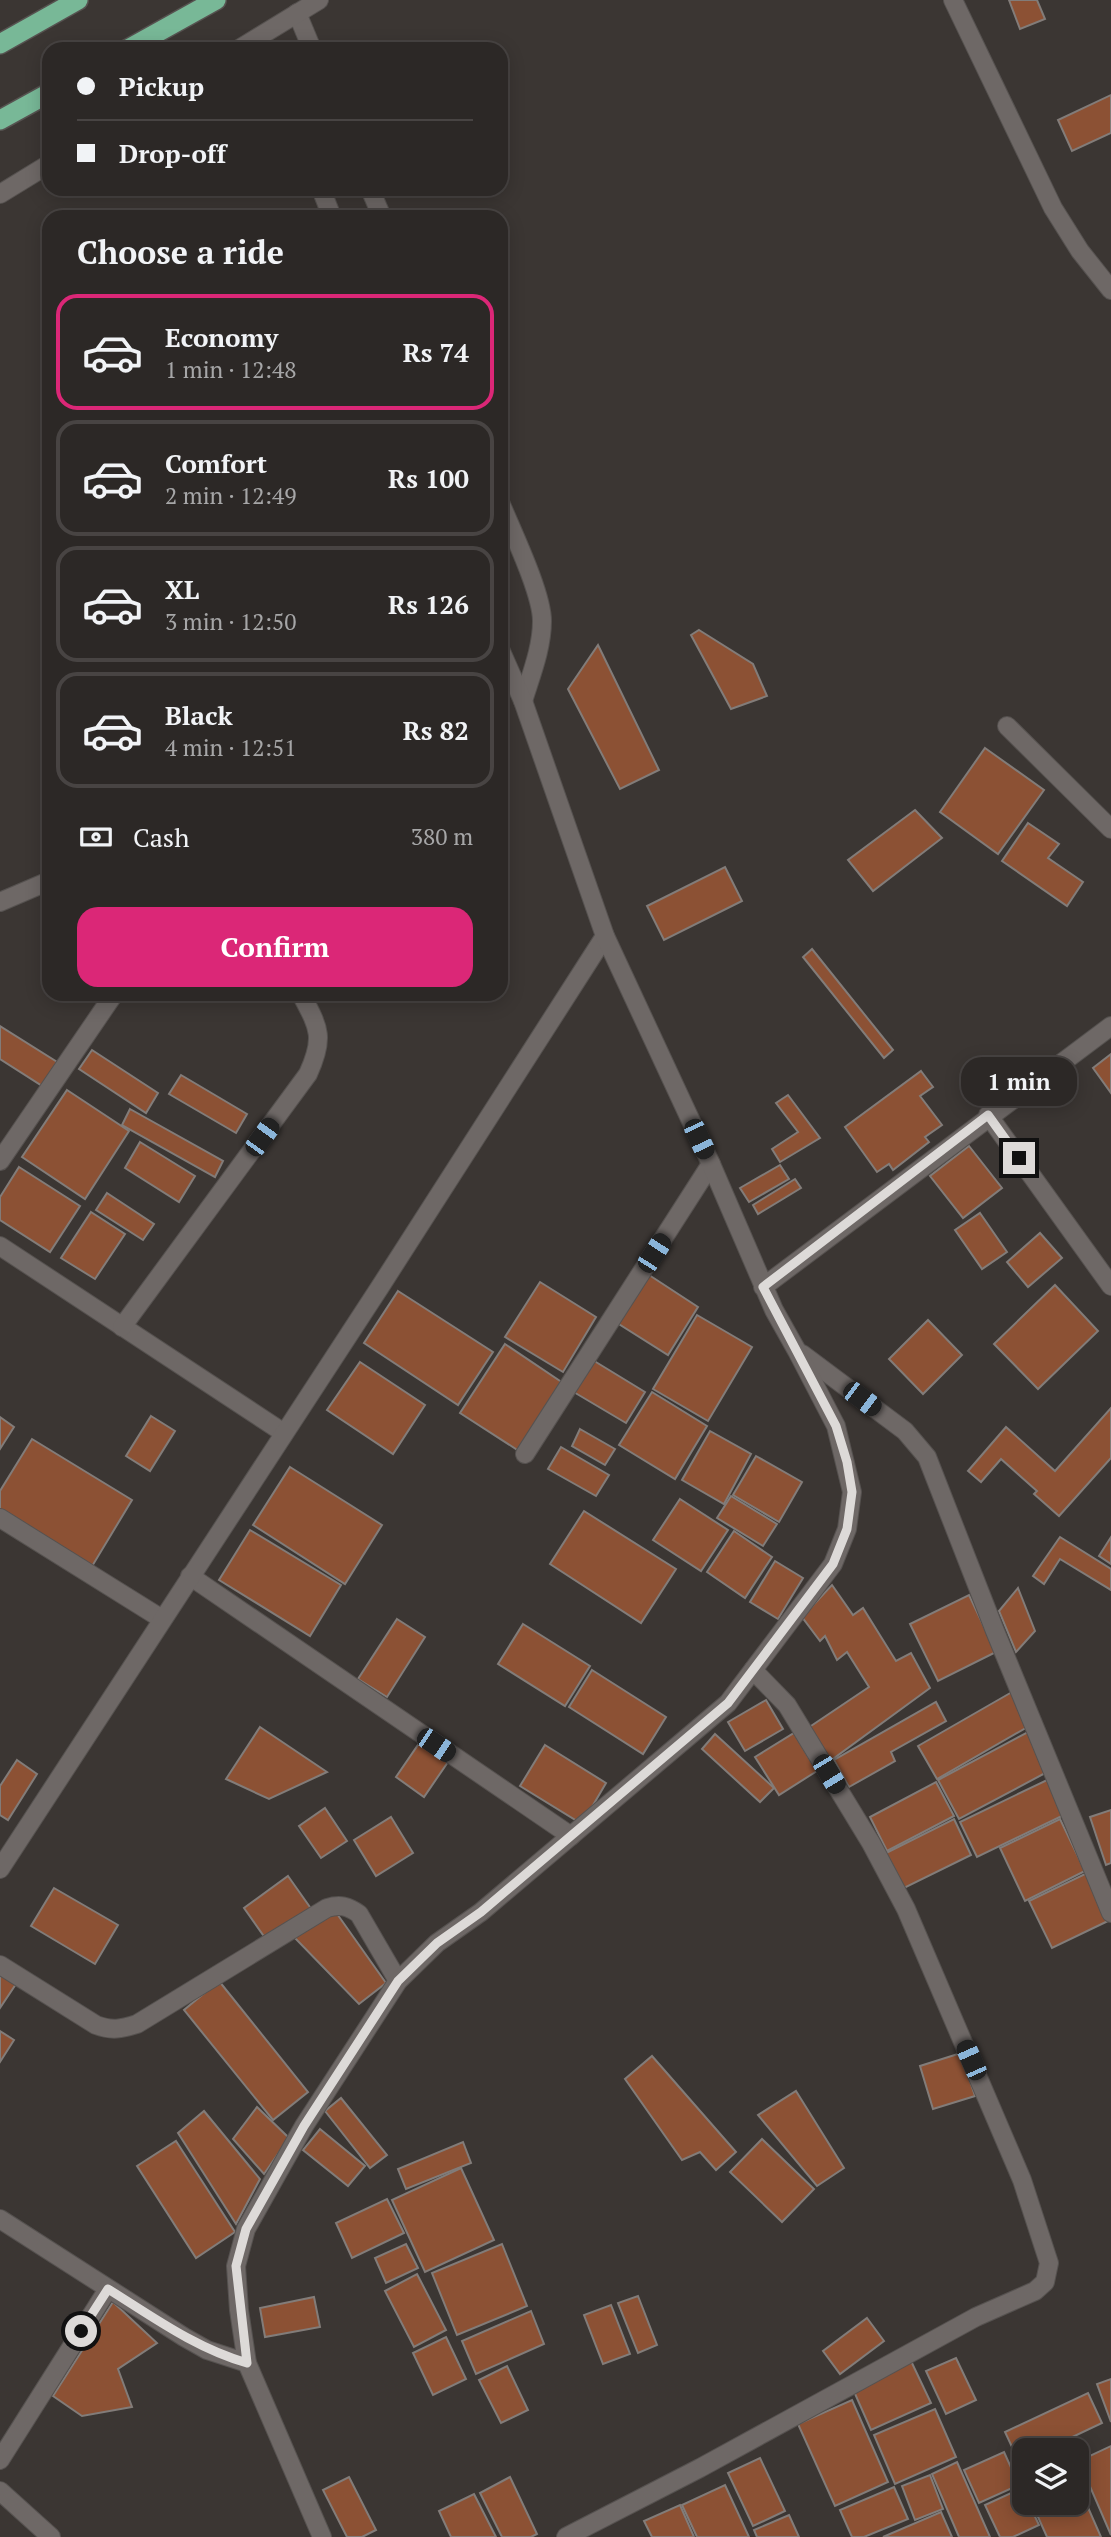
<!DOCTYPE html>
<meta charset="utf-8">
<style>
:root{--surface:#2c2826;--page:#383432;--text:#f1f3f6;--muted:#a6a6a7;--line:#484443;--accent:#db2777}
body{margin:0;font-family:"PT Serif",serif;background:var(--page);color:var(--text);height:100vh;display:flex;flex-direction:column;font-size:26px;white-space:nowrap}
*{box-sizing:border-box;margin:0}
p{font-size:23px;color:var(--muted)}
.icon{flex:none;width:38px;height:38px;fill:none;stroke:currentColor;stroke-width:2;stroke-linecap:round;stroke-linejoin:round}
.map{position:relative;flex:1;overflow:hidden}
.details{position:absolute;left:42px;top:210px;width:466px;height:791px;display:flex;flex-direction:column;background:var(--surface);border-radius:21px;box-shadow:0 4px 18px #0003,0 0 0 2px var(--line)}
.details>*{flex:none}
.guide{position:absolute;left:42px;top:42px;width:466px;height:154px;border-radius:21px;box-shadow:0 4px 18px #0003,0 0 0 2px var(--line);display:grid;align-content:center;height:154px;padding:0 35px;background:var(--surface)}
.buttons{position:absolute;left:1012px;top:2438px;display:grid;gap:14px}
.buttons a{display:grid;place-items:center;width:77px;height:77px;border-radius:14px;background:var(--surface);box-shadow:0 4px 18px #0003,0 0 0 2px var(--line);font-size:35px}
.end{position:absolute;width:32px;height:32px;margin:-16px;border:9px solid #dddad8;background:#111;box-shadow:0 0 0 4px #111}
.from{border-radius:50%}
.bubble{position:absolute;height:49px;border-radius:21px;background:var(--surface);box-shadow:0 4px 18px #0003,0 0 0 2px var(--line);font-size:23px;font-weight:600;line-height:49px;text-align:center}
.car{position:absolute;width:21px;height:42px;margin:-21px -10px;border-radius:9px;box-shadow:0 0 5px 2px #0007;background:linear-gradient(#222 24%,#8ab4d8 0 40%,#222 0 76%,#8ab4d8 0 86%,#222 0)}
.guide b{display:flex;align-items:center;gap:24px;height:66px;font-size:26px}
.guide b+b{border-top:2px solid var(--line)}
.guide i{width:18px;height:18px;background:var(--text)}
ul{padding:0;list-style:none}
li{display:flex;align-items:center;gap:21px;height:116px;margin:0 14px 10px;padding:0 21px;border:4px solid var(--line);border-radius:21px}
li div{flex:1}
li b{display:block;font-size:26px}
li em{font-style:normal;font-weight:600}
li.on{border-color:var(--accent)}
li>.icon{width:63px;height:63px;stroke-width:1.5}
h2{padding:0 35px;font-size:32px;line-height:84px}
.pay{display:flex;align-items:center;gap:18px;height:77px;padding:0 35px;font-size:26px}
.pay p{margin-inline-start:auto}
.primary-button{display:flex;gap:14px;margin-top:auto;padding:14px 35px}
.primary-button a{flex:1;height:80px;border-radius:21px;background:var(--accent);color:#fff;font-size:28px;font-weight:600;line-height:80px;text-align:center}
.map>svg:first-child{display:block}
.building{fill:#8c5134;stroke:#827c79;stroke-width:2}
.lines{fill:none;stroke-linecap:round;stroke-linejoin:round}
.minor-casing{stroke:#565250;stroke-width:20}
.tertiary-casing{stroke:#565250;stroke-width:20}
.trunk-casing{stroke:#565250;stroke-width:22}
.minor{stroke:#6e6866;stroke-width:18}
.tertiary{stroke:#6e6866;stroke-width:18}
.trunk{stroke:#78b897;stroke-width:19}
.route{stroke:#dddad8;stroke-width:9}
</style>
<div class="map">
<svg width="1111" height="2537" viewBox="0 0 1111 2537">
<rect width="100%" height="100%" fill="#3b3633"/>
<g class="building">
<path d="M1009,0H1037L1045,19L1020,29Z"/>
<path d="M1111,95V133L1072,151L1058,120Z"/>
<path d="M699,630L753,664L767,696L731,709L691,635Z"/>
<path d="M598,645L659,770L620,789L568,689Z"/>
<path d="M985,748L1044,790L998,854L940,812Z"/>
<path d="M915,810L942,838L873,891L848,860Z"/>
<path d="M1028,823L1059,844L1048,858L1083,882L1067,906L1002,861Z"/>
<path d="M725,867L742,901L664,940L647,906Z"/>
<path d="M812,949L893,1050L884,1058L803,957Z"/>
<path d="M0,1026L62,1065L47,1089L0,1059Z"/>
<path d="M92,1050L158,1093L146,1113L79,1069Z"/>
<path d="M1111,1054V1093L1093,1068Z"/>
<path d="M921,1071L933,1087L920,1096L942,1125L925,1137L929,1142L893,1170L889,1164L877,1172L845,1127Z"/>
<path d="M181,1075L247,1114L236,1133L169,1094Z"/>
<path d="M67,1090L129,1131L85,1199L22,1157Z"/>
<path d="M788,1095L820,1138L780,1162L772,1149L798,1132L776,1103Z"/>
<path d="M130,1109L223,1161L215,1177L122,1125Z"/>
<path d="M140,1142L195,1176L179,1202L125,1168Z"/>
<path d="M969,1146L1002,1188L963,1218L930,1176Z"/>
<path d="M780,1165L789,1179L749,1202L740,1188Z"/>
<path d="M19,1167L80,1206L50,1252L0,1220V1197Z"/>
<path d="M795,1179L801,1188L758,1214L753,1205Z"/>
<path d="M107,1193L154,1224L143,1240L96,1210Z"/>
<path d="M91,1212L125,1234L95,1279L61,1258Z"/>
<path d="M980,1213L1007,1252L982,1269L955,1230Z"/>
<path d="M1040,1233L1062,1258L1028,1287L1007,1262Z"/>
<path d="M646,1273L698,1307L668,1355L614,1321Z"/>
<path d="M540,1282L596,1317L563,1372L505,1337Z"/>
<path d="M1055,1285L1098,1331L1038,1389L994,1344Z"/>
<path d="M398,1291L493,1352L458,1405L364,1343Z"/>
<path d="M697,1315L752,1347L708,1421L653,1389Z"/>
<path d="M928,1320L962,1355L923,1394L889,1359Z"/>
<path d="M505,1344L563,1383L519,1451L460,1413Z"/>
<path d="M591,1359L645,1392L626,1423L572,1391Z"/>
<path d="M360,1362L425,1405L393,1454L327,1410Z"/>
<path d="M652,1392L707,1426L675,1479L619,1445Z"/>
<path d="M1111,1408V1458L1059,1516L1034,1494L1037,1491L1001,1459L981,1482L968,1471L1006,1427L1055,1471Z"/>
<path d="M151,1416L175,1431L150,1471L126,1456Z"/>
<path d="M0,1417L14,1427L0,1449Z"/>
<path d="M580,1429L615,1449L605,1465L572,1446Z"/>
<path d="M710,1431L751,1454L724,1504L682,1480Z"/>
<path d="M32,1439L132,1500L91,1568L0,1513V1491Z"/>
<path d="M561,1447L609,1475L596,1496L548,1469Z"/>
<path d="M756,1456L802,1482L779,1522L733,1495Z"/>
<path d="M290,1467L382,1525L345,1584L253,1525Z"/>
<path d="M731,1496L777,1524L763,1546L717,1518Z"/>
<path d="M680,1499L728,1530L701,1571L653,1540Z"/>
<path d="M584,1511L676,1569L641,1623L550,1564Z"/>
<path d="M250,1530L341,1585L310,1636L219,1580Z"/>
<path d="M734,1531L772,1557L745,1598L707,1572Z"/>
<path d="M1060,1537L1111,1569V1590L1060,1559L1044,1584L1033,1576Z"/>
<path d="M1111,1537V1564L1099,1556Z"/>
<path d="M775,1561L803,1578L778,1619L750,1602Z"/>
<path d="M832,1585L853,1615L863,1608L896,1661L911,1653L930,1688L830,1761L808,1728L869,1687L847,1652L837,1660L825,1636L820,1641L802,1617Z"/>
<path d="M1018,1588L1035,1631L1016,1652L999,1611Z"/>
<path d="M969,1595L996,1652L938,1681L910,1624Z"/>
<path d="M397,1619L425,1637L387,1697L358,1679Z"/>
<path d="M523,1624L590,1666L565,1706L498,1664Z"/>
<path d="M592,1670L666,1717L643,1754L569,1707Z"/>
<path d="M1012,1692L1031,1725L937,1779L918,1746Z"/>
<path d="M766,1700L783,1729L745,1751L728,1722Z"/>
<path d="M936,1702L946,1721L891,1752L895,1761L849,1787L834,1760Z"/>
<path d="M260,1727L327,1772L269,1799L226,1779Z"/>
<path d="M1028,1732L1049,1771L959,1819L938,1780Z"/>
<path d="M794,1733L817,1771L779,1795L755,1757Z"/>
<path d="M715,1734L774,1788L760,1802L702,1749Z"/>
<path d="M420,1742L448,1762L424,1797L396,1777Z"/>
<path d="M545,1745L606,1783L582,1824L520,1786Z"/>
<path d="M17,1760L37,1774L8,1820L0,1815V1786Z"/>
<path d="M1047,1780L1064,1815L977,1857L960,1822Z"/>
<path d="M936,1782L954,1816L887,1851L870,1817Z"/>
<path d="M325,1808L347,1841L321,1858L299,1826Z"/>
<path d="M1111,1810V1863L1106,1865L1090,1817Z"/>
<path d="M391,1817L413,1853L376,1876L354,1840Z"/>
<path d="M954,1819L971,1855L904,1888L886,1853Z"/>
<path d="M1060,1819L1085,1871L1025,1901L1000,1848Z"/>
<path d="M1087,1873L1110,1920L1052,1948L1029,1901Z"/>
<path d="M288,1876L312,1910L268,1942L244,1908Z"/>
<path d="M54,1888L118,1925L95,1964L31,1926Z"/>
<path d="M335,1911L386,1983L359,2004L292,1935Z"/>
<path d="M0,1974L16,1984L0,2008Z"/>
<path d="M219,1981L308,2092L273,2120L184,2010Z"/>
<path d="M0,2031L14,2040L0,2062Z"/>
<path d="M961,2053L975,2096L933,2109L920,2066Z"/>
<path d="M652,2056L736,2152L716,2170L700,2152L682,2160L625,2079Z"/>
<path d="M796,2091L844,2168L817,2186L758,2115Z"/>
<path d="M341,2098L387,2155L370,2168L325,2111Z"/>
<path d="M257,2107L289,2138L264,2174L233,2139Z"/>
<path d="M204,2111L260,2179L236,2224L178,2133Z"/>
<path d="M320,2129L365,2166L348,2186L303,2150Z"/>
<path d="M762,2139L814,2189L782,2222L730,2172Z"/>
<path d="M176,2141L235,2232L196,2258L137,2166Z"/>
<path d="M463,2142L471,2163L406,2189L398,2169Z"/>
<path d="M461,2168L494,2240L425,2272L392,2200Z"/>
<path d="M387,2199L404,2233L352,2258L336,2223Z"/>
<path d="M406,2244L418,2268L386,2283L375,2258Z"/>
<path d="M502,2244L527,2306L457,2335L432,2273Z"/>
<path d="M417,2274L446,2330L414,2347L385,2291Z"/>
<path d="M638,2296L657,2345L638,2353L618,2303Z"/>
<path d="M314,2297L320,2327L265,2337L260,2308Z"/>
<path d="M113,2302L157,2343L118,2369L132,2407L82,2416L53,2396Z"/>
<path d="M611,2305L630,2354L603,2364L584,2315Z"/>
<path d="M531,2311L544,2344L476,2374L462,2341Z"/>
<path d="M867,2318L884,2341L840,2374L823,2351Z"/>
<path d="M446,2337L466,2379L433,2395L413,2353Z"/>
<path d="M956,2358L976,2400L946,2414L926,2371Z"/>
<path d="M911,2361L931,2403L871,2430L852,2387Z"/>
<path d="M507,2366L528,2410L501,2423L479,2380Z"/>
<path d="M1111,2379V2422L1097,2384Z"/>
<path d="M1088,2393L1102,2423L1045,2450H1024V2460L1019,2462L1005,2432Z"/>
<path d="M852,2400L888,2482L835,2506L798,2424Z"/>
<path d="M935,2409L956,2457L895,2484L874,2435Z"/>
<path d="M1111,2446V2535L1079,2461Z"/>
<path d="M1004,2452L1019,2485L979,2503L964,2470Z"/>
<path d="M760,2458L785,2511L753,2526L728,2473Z"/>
<path d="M957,2462L990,2537H959L932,2474Z"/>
<path d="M930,2475L943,2509L915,2520L902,2486Z"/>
<path d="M349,2477L376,2530L362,2537H347L323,2490Z"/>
<path d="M510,2477L537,2534L531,2537H502L480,2493Z"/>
<path d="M725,2485L749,2537H697L682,2505Z"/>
<path d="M894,2487L908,2519L864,2537H852L840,2510Z"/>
<path d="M1079,2487L1101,2537H1047L1034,2508L1046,2502H1076V2489Z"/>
<path d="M1022,2488L1024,2502H1028L1039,2525L1013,2537H1000L985,2505Z"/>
<path d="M474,2494L496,2537H451L439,2511Z"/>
<path d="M680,2505L694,2537H652L644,2521Z"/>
<path d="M941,2512L952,2537H883Z"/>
<path d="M789,2515L799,2537H757L754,2530Z"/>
</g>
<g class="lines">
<g class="minor-casing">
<g id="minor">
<path d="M953,0L1053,208L1080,251L1111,290"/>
<path d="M297,13L312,49"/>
<path d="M321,189L332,217"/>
<path d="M370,189L382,217"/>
<path d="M500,502C512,531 542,593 542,621C542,648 531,675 523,701"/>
<path d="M1007,726L1111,829"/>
<path d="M0,902L49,881"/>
<path d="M988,1115L1111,1286"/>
<path d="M0,1161L114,994"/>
<path d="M0,1246L284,1433"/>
<path d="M763,1287L1111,1026"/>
<path d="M122,1327L308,1074C325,1037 319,1028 301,994"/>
<path d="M802,1354L905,1431L927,1457L995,1631L1111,1913"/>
<path d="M525,1454L711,1164"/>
<path d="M0,1518L162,1619"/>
<path d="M190,1576L571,1836"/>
<path d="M0,1869L380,1287L605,936"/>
<path d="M0,1965L96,2025C112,2031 121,2029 137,2024L327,1908C340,1904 348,1906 359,1914L398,1981"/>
<path d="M0,2219L184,2337L207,2350L247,2363"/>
<path d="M0,2460L108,2289"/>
<path d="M0,2491L51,2537"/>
<path d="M322,2537L247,2363L239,2310L236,2266L246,2229L304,2126L398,1981L437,1943L481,1912L728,1703L833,1564L847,1529L852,1492L836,1426L797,1351L774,1310L711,1164L605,936L523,701L500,649"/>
<path d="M566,2537L700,2468L976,2317L1035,2291L1045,2282L1049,2263L1022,2180L906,1909L871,1843L787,1705L753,1670"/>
</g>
</g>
<g class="tertiary-casing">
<g id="tertiary">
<path d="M239,49L319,0"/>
<path d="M0,194L49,164"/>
</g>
</g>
<g class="trunk-casing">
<g id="trunk">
<path d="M0,44L78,0"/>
<path d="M128,49L216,0"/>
<path d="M0,120L49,93"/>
</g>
</g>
<use href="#minor" class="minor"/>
<use href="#tertiary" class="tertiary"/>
<use href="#trunk" class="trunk"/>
</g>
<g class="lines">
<path class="route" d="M81,2331L108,2289C153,2317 195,2348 247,2363L236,2266L246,2229L304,2126L398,1981L437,1943L481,1912L728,1703L833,1564L847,1529L852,1492L847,1462L836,1426L763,1287L988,1115L1019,1158"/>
</g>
</svg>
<div class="buttons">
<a><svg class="icon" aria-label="layers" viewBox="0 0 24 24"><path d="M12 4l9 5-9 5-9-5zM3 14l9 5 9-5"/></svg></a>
</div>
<i class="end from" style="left:81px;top:2331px"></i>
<i class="end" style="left:1019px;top:1158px"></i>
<div class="bubble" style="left:961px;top:1057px;width:116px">1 min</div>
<i class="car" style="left:262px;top:1137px;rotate:36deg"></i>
<i class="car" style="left:699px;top:1139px;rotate:155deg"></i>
<i class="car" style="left:654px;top:1253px;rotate:33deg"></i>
<i class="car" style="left:862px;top:1399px;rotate:127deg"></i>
<i class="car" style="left:436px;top:1745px;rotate:124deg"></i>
<i class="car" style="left:829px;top:1774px;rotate:149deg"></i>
<i class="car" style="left:971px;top:2060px;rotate:336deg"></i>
<div class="guide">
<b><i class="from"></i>Pickup</b>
<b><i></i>Drop-off</b>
</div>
<section class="details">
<h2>Choose a ride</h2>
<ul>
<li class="on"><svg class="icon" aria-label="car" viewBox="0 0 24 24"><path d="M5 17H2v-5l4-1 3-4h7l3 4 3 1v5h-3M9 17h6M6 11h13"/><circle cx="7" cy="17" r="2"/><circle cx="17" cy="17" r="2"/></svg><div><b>Economy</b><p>1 min · 12:48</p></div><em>Rs 74</em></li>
<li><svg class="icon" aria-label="car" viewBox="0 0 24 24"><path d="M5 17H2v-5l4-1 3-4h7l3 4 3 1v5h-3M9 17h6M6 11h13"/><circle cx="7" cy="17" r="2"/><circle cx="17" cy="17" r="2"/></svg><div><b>Comfort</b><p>2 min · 12:49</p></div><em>Rs 100</em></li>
<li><svg class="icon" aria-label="car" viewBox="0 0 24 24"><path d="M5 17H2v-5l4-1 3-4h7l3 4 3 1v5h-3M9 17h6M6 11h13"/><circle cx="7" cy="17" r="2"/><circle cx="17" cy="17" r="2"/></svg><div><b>XL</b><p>3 min · 12:50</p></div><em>Rs 126</em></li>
<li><svg class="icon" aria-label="car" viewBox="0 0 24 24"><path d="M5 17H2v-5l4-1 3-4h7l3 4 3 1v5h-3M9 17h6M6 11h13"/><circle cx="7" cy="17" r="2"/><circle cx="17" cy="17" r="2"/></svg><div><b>Black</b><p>4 min · 12:51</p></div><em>Rs 82</em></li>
</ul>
<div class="pay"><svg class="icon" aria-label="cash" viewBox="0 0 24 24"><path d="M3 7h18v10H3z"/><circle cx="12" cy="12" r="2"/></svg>Cash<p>380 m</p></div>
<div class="primary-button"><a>Confirm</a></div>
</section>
</div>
